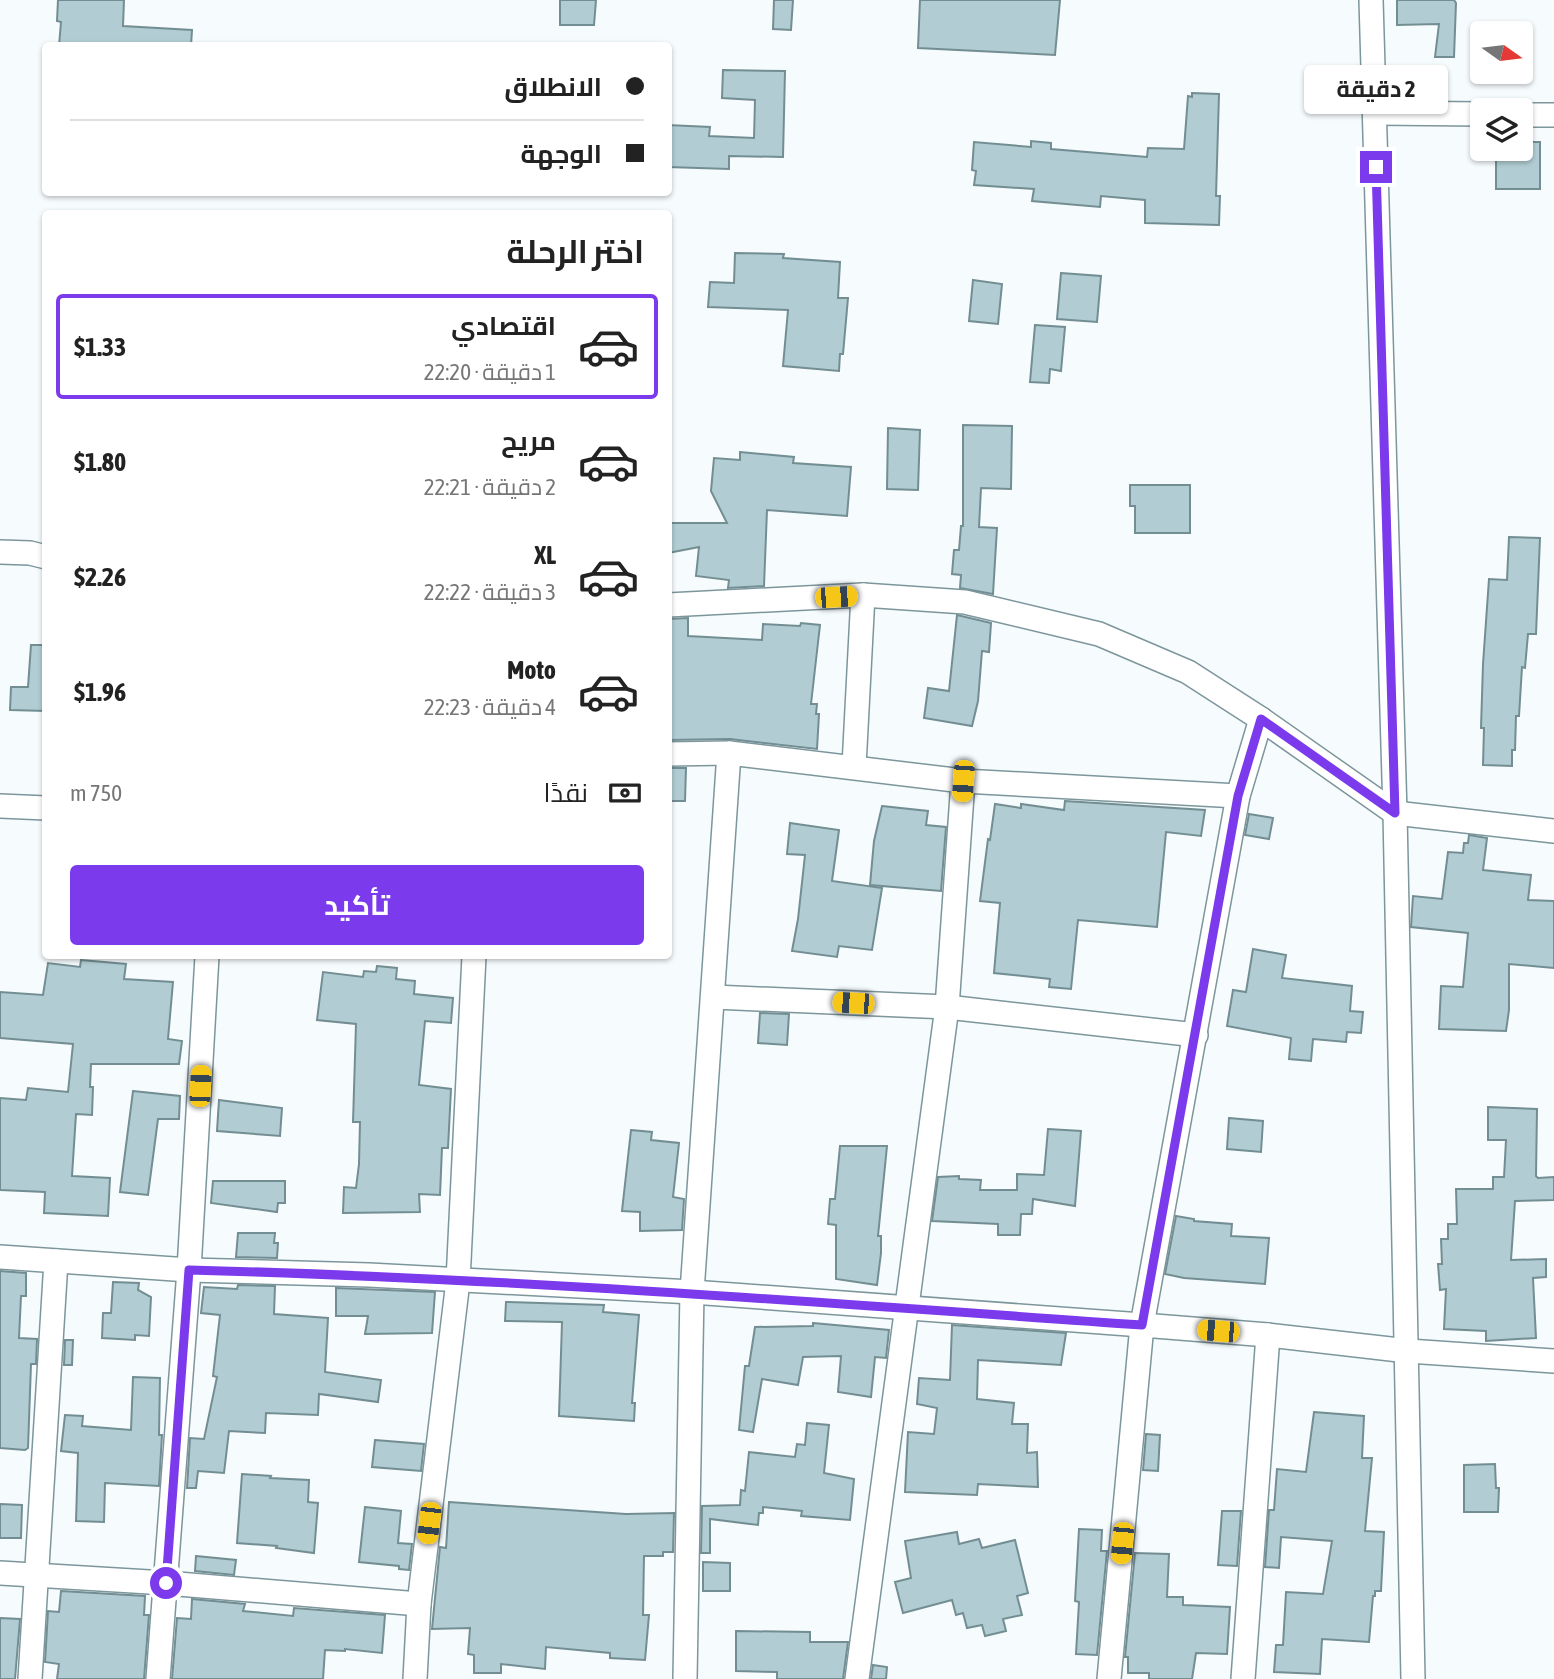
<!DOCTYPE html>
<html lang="ar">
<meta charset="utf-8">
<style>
:root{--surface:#fff;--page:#f2f2f2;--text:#222;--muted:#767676;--line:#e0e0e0;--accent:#7c3aed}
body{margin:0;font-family:"Asap Condensed",Cairo,sans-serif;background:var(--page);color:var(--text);direction:rtl;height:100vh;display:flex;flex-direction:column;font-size:26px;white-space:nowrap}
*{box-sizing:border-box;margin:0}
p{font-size:23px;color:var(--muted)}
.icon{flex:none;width:38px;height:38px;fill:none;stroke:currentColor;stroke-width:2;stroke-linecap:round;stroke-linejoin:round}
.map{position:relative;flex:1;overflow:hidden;direction:ltr}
.sheet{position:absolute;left:42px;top:210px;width:630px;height:749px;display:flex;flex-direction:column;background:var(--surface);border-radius:7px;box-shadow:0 2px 5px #0004;direction:rtl}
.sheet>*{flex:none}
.banner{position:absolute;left:42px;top:42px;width:630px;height:154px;border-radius:7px;box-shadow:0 2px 5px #0004;direction:rtl;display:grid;align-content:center;height:154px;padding:0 28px;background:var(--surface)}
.needle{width:46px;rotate:104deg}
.tools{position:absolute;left:1470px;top:21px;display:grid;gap:14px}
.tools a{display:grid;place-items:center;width:63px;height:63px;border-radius:7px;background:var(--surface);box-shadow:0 2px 5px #0004;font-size:35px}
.end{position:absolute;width:32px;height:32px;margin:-16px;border:9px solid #7c3aed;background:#fff;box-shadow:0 0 0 4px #fff}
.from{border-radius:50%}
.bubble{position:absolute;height:49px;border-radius:7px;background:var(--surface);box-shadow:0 2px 5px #0004;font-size:23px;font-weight:700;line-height:49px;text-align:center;direction:rtl}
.car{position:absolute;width:21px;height:42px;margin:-21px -10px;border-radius:9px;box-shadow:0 0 5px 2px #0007;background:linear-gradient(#f5c518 24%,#345 0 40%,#f5c518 0 76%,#345 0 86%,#f5c518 0)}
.banner b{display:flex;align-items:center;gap:24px;height:66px;font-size:26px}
.banner b+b{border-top:2px solid var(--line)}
.banner i{width:18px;height:18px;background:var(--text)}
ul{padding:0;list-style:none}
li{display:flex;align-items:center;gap:21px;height:105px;margin:0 14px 10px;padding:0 14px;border:4px solid transparent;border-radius:7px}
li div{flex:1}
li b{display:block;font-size:26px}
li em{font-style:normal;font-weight:700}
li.on{border-color:var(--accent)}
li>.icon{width:63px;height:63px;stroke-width:1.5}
h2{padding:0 28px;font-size:32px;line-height:84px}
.pay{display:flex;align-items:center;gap:18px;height:77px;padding:0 28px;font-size:26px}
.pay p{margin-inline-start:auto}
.action{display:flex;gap:14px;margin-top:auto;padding:14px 28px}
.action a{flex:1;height:80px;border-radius:7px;background:var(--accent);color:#fff;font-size:28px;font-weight:700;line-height:80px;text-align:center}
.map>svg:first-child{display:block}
.building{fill:#b1cdd3;stroke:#738e93;stroke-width:2}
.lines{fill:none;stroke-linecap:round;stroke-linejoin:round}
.minor-casing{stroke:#7c969c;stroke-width:26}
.minor{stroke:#fff;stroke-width:23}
.route{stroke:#7c3aed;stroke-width:9}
</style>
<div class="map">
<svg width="1554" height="1679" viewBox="0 0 1554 1679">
<rect width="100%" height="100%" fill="#f6fbfd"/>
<g class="building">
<path d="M58,0H124L123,26L192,30L191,46H59L61,22L57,21Z"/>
<path d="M560,0H596L594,25H560Z"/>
<path d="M774,0H793L791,30L773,29Z"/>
<path d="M920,0H1060L1055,55L918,48Z"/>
<path d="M1397,0H1454L1456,3L1454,57H1435L1439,24L1397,25Z"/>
<path d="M723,70L785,71L783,157L729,156V169L668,167V125L710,127L709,136L754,138L755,100L722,98Z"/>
<path d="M1192,93L1219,94L1216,196H1220L1219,225L1145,223V200L1101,196L1100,207L1032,201L1034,189L974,185L976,171L972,170L974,142L1031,147V141L1051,143V149L1147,157L1148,148L1184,149L1188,96L1192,97Z"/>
<path d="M1521,142H1540V189H1496V149H1521Z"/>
<path d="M735,253L784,254L783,258L840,262L838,298H848L843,354H840L839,371L783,366L788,310L708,307L710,282L734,283Z"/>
<path d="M1061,273L1101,276L1097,322L1057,319Z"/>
<path d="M973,280L1002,284L998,324L969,321Z"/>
<path d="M1035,325L1065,327L1061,371L1050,369L1049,383L1030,382Z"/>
<path d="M963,425L1012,426L1011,489L981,488L979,527L997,528L993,594L960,588L961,575L952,574L954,550H959L961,526H963Z"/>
<path d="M888,428L920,430L918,490L887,489Z"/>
<path d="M740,452L794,457L793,463L851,467L847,516L767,510L764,586L728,588L729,580L696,576L699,547L668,553V523H727L711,491L714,458L740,460Z"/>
<path d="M1130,485H1190V533H1135V506H1130Z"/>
<path d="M1509,537L1540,538L1536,634H1528L1525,668L1522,667L1519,716H1516L1515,750H1512V766L1483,765L1484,728H1481L1483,664L1489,579L1507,580Z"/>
<path d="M957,615L991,623L989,652L982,651L978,701L972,726L924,718L928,688L949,691Z"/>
<path d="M688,618V636L762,640L763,624L800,626L801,623L820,625L811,704H817L816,714H819L817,749L730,739L668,740V619Z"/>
<path d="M31,645H46V711L10,710L11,687H28Z"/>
<path d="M668,768H686L685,801H668Z"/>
<path d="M1065,801L1205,810L1201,836L1166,832L1157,927L1078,920L1071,989L1049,987L1050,979L994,973L1000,903L980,901L988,839L990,840L995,804L1021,808V804L1064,810Z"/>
<path d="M882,806L928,811L926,825L946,827L941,891L870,885L874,841Z"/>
<path d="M1249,814L1273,818L1269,839L1245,835Z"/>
<path d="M790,823L839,830L832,881L882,888L872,950L839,946L837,957L792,951L798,919L805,855L787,854Z"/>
<path d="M1469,835L1487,838L1483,870L1531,875L1528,900L1554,901V968L1509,964V1010L1506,1031L1439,1029L1441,986L1463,987L1468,933L1411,927L1413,896L1442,899L1448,852L1463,853L1464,843H1468Z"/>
<path d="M1253,949L1286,955L1282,978L1352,986L1350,1011L1363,1012L1361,1033L1347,1032L1346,1042L1313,1039L1311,1061L1289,1059L1291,1038L1227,1026L1233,990L1246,992Z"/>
<path d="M81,960L126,964L124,979L173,982L168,1039L182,1041L179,1064H91L90,1087H93L92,1115L76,1114L72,1176L110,1178L108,1216L44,1213L45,1192L0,1190V1098L26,1100L28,1088L68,1092L73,1044L0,1038V992L43,995L48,963L80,967Z"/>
<path d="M377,966L397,968L396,979L415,981L414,994L453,998L451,1023L425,1021L419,1085L451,1089L448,1148H442L440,1195L419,1194L420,1212L343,1213L344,1187L356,1188L359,1164L360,1122H353L356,1024L317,1020L323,972L363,977L364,971L376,972Z"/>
<path d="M760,1013L789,1014L787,1045L758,1043Z"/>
<path d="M133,1091L180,1096L179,1119H158L148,1195L120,1192Z"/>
<path d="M219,1100L282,1108L280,1136L217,1131Z"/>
<path d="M1488,1107L1537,1109L1536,1176L1538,1178L1554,1177V1200L1515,1201L1511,1260L1546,1259V1277L1533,1278L1536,1338L1486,1341V1331L1444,1329L1446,1289L1440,1290L1438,1264H1442L1441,1239H1448V1224H1457L1456,1189H1493V1177H1504L1506,1140H1488Z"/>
<path d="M1229,1118L1263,1121L1261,1152L1227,1149Z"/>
<path d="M1048,1129L1081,1131L1075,1206L1033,1199L1032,1214H1021L1020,1235H998V1224L932,1221L938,1177L959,1176V1179L981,1180L980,1190H1017V1174L1044,1175Z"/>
<path d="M631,1130L652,1132L651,1140L679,1143L673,1197L684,1199L682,1230L640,1231V1212L622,1211Z"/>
<path d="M840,1146H887L878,1236H881V1253L877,1285L836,1279V1225L828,1224L830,1199H835Z"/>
<path d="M213,1181H285V1203H278L277,1212L211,1203Z"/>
<path d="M1176,1216L1194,1219V1221L1232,1224L1231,1236L1269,1238L1265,1284L1184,1278L1165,1274Z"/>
<path d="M238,1233H275L274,1243H278L277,1258L236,1257Z"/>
<path d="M0,1271L26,1273V1296H21L19,1338L37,1339L36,1364H31L28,1448L25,1450L0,1448Z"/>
<path d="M113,1282L139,1283L138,1290L151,1297L149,1336L135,1335V1340L102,1338L103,1313H111Z"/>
<path d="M238,1285L275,1286L274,1314L328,1318L325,1372L381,1380L378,1402L319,1394L318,1415L266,1413L265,1433L229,1431L224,1473L198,1471L196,1488H187L190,1438L204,1439L217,1377L213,1376L220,1315L201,1313L204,1287L237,1289Z"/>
<path d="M336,1288L435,1292L432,1333L365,1334L368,1316H336Z"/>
<path d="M506,1302L604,1305L603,1312L639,1315L632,1403H635L634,1421L559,1416L562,1322L505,1321Z"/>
<path d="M813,1323L889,1330L886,1358L875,1357L871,1397L838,1392L841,1356L803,1357L798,1385L762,1379L753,1432L739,1430L745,1366H749L755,1327L813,1326Z"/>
<path d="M952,1325L1066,1333L1061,1365L978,1360L977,1399L1014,1403L1012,1424H1028L1027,1453L1037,1452L1038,1487L978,1484L977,1495L905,1492L908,1432L934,1434L937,1408L917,1404L919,1378L950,1380Z"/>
<path d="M65,1340H73L72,1365H64Z"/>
<path d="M133,1377L160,1378L159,1435H162L159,1486L105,1483L104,1522L76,1521L78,1453L61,1451L65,1415L83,1416L82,1426L131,1430Z"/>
<path d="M1314,1412L1364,1416L1362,1458H1372L1365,1531L1384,1532L1381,1591H1375V1596H1373L1369,1642L1322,1639L1320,1674L1274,1672L1276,1645H1283L1286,1592L1323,1594L1332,1541L1281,1537L1279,1568L1265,1567L1269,1510H1274L1277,1469L1306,1472Z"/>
<path d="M807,1423L829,1425L824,1473L854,1479L850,1520L801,1516L802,1511L763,1507V1513H759L758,1525L710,1519V1553H701L702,1506L740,1505L741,1490L745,1491L749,1452L795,1457L797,1444L805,1445Z"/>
<path d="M1146,1434L1160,1435L1158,1471L1143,1470Z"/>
<path d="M375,1440L424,1444L421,1471L372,1467Z"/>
<path d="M1495,1464L1496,1488H1499L1498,1512H1464V1465Z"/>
<path d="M242,1474L271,1476L270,1478L309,1480L308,1502L318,1503L314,1553L276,1548L277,1546L237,1543Z"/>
<path d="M449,1502L626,1514L674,1513L673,1552H663V1556H644L643,1615H649L645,1660L610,1658V1653L546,1647L545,1669L501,1664V1673H474V1655L468,1654L470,1628L432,1629L440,1547L446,1548Z"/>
<path d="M0,1504L22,1505L21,1538H0Z"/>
<path d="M365,1507L401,1511L398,1543L412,1544L409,1570L399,1569V1566L359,1562Z"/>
<path d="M1222,1511H1241L1237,1566L1218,1565Z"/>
<path d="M1079,1529L1102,1530L1101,1551H1107L1097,1655L1076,1654L1079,1602L1075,1601Z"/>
<path d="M957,1532L959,1544L979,1539L982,1548L1015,1540L1028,1593L1017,1596L1022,1615L1003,1619L1006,1631L985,1636L982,1625L967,1628L963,1613L956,1615L952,1600L903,1613L895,1582L911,1578L905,1541Z"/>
<path d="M1135,1553L1169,1554L1167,1597H1183V1605L1230,1607L1227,1654L1196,1653L1192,1679H1149V1673H1128V1657H1125Z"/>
<path d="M196,1556L236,1560L234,1575L195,1571Z"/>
<path d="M703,1562L730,1563V1591H703Z"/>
<path d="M61,1591L145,1596L144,1615H149L144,1679H57L59,1664L45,1662L48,1611L59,1612Z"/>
<path d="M192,1599L245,1604L243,1611L293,1616L294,1608L385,1615L382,1653L345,1649V1651L325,1650L323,1679H172L177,1618L191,1619Z"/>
<path d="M0,1618L20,1619L15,1679H0Z"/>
<path d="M736,1631L810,1632V1642H848L843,1679H777V1672L736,1671Z"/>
<path d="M873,1665L887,1667L886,1679H871Z"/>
</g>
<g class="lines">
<g class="minor-casing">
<g id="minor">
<path d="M1371,0L1395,813L1413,1679"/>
<path d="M1375,113L1482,114"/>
<path d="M1521,115H1554"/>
<path d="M0,552L30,553L46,557"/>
<path d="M668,605L863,595L965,602L1099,634L1188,672L1261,719L1395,813L1554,831"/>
<path d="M668,754L729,753L963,781L1238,796"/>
<path d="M854,766L863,595"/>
<path d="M0,806L46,808"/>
<path d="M714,997L947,1007L963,781"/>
<path d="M0,1257L189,1270L369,1275L692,1292L1142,1325L1268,1335L1408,1351L1554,1361"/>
<path d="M0,1573L166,1583L419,1604"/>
<path d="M30,1679L56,1261"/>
<path d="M158,1679L189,1270L207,956"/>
<path d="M415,1679L419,1604L458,1281L474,956"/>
<path d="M685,1679L692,1292L729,753"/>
<path d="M857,1679L947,1007L1196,1035"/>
<path d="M1109,1679L1142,1325L1238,796L1261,719"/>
<path d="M1243,1679L1268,1335"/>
</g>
</g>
<use href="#minor" class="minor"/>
</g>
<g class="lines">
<path class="route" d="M166,1583L189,1270C507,1278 824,1303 1142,1325L1238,796L1261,719L1395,813L1376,167"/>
</g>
</svg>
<div class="tools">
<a><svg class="needle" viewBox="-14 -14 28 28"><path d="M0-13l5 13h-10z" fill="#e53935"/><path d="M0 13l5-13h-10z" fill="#767676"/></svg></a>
<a><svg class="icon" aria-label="layers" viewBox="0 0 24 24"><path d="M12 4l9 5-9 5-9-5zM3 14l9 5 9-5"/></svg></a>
</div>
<i class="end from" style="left:166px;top:1583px"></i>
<i class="end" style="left:1376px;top:167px"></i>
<div class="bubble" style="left:1304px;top:65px;width:144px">2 دقيقة</div>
<i class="car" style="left:836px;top:597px;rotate:87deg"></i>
<i class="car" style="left:963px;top:781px;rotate:184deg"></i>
<i class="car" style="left:853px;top:1003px;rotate:273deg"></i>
<i class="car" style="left:200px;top:1086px;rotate:3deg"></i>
<i class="car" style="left:1218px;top:1331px;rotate:275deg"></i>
<i class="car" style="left:429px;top:1523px;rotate:187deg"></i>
<i class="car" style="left:1122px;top:1543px;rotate:185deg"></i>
<div class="banner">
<b><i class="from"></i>الانطلاق</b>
<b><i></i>الوجهة</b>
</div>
<section class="sheet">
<h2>اختر الرحلة</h2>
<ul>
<li class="on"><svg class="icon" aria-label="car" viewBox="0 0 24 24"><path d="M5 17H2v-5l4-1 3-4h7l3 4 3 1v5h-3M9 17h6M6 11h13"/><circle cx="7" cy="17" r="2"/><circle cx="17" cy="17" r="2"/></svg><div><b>اقتصادي</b><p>1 دقيقة · 22:20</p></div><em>$1.33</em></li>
<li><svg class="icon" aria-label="car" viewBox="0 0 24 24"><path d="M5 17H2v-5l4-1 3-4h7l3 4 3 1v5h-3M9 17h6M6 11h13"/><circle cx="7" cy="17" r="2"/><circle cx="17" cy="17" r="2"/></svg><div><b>مريح</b><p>2 دقيقة · 22:21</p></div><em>$1.80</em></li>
<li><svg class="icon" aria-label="car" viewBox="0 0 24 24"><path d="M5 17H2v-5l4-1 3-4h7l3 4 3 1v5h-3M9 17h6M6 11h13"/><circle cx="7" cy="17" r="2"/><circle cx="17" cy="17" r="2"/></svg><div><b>XL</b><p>3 دقيقة · 22:22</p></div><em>$2.26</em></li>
<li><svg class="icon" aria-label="car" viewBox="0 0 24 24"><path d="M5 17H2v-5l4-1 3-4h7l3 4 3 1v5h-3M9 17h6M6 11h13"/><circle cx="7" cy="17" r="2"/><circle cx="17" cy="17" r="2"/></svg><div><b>Moto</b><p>4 دقيقة · 22:23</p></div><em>$1.96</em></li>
</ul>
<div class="pay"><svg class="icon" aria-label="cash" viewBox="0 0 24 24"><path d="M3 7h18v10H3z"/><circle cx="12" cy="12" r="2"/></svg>نقدًا<p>750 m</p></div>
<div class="action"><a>تأكيد</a></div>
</section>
</div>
